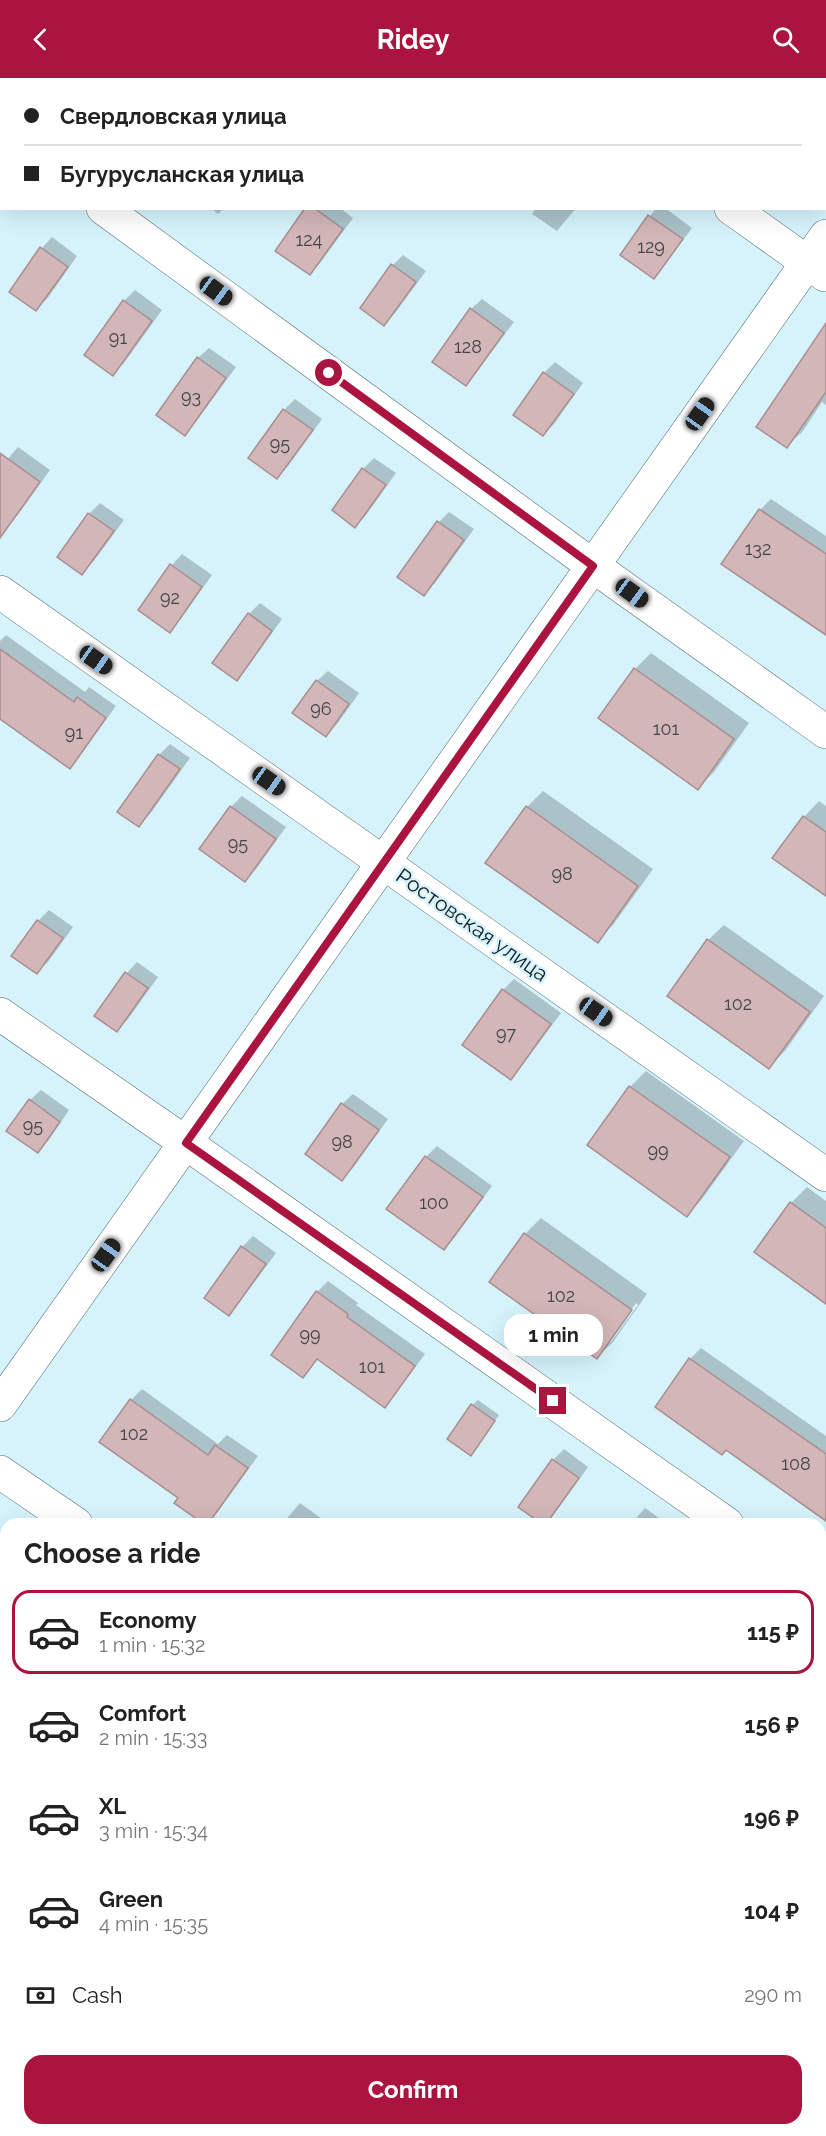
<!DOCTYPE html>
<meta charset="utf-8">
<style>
:root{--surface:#fff;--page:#f6f6f6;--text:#222;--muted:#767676;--line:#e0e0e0;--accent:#aa143f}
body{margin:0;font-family:Raleway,sans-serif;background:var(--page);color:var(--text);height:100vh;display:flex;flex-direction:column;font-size:22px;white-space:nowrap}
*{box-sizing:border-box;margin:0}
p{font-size:20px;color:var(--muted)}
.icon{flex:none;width:33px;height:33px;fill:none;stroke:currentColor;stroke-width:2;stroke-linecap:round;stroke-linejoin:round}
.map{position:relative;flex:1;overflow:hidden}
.panel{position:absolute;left:0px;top:1440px;width:826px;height:618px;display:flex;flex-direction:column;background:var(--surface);border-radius:18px 18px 0 0;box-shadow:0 6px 24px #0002}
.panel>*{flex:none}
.top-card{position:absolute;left:0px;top:0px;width:826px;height:132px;box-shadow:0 6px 24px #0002;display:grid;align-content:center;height:132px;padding:0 24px;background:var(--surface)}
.end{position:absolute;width:27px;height:27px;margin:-14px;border:8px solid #aa143f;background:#fff;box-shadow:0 0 0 3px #fff}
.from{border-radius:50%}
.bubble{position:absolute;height:42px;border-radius:18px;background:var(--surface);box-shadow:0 6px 24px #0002;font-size:20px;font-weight:700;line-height:42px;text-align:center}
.car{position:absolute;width:18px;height:36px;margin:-18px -9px;border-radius:8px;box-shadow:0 0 4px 2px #0007;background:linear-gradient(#222 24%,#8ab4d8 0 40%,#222 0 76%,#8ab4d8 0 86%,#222 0)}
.top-card b{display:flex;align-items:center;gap:21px;height:57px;font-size:22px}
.top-card b+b{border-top:2px solid var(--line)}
.top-card i{width:15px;height:15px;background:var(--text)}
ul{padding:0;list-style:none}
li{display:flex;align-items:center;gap:18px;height:84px;margin:0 12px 9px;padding:0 12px;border:3px solid transparent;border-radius:18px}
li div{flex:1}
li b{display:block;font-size:22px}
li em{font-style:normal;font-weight:700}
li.active{border-color:var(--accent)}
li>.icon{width:54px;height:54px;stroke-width:1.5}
h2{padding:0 24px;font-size:27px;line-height:72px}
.pay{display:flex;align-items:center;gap:15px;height:66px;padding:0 24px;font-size:22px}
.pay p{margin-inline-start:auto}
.cta{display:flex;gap:12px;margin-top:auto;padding:12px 24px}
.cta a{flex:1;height:69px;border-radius:18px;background:var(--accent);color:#fff;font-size:24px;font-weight:700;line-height:69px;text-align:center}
header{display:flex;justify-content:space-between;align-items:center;height:78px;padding:0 24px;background:var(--accent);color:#fff;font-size:27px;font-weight:700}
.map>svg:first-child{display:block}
.shadow{fill:#0003;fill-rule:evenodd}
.building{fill:#d2b6b8;stroke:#a98d8f;stroke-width:1.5}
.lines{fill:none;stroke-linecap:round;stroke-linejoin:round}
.minor-casing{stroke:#516b73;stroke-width:34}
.minor{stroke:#fff;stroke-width:33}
.route{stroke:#aa143f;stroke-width:8}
.labels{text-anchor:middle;stroke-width:5;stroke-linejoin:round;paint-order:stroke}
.number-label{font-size:18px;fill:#444548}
.street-label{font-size:21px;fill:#141f22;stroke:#d6f3fc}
</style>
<header><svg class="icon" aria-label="back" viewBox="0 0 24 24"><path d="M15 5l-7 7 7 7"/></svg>Ridey<svg class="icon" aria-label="search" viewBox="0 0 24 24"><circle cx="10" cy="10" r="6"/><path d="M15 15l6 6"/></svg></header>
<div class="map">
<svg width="826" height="2058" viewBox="0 0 826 2058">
<rect width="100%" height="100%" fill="#d6f3fc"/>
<g class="shadow">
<path d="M42,0H76L41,2Z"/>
<path d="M401,0H500L400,2Z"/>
<path d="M746,0H763L765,2H744Z"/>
<path d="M211,130H224L218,136Z"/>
<path d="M307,130H340L353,140L320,185L310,195Z"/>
<path d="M536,130H576L557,153L532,136Z"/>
<path d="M656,130H665L692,150L664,188L654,199L622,176Z"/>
<path d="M52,159L77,178L47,221L36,231L42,170Z"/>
<path d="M403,177L426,193L395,235L384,246L393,187Z"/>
<path d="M135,212L162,232L124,285L113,296L124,223Z"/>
<path d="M482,221L514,244L476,295L465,306L471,231Z"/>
<path d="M826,250V327L822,324L803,353L787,368Z"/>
<path d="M209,270L236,289L195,345L185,356L198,280Z"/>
<path d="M555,284L583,305L554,346L543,356L544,295Z"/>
<path d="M295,321L322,341L288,388L277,399L284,332Z"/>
<path d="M18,369L50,392L20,434L10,445L0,438V390Z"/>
<path d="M374,380L396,395L366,437L355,448L334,432L363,391Z"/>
<path d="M771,421L826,458V556L760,432Z"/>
<path d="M100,425L124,442L93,484L82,495L59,478L89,436Z"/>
<path d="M449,434L474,451L435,505L424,516L439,444Z"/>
<path d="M182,476L212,497L180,542L170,553L140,531L172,487Z"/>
<path d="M260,525L282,541L247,590L236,601L249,536Z"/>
<path d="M6,557L85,614L89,609L116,628L80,678L69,689L0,640V563Z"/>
<path d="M651,575L749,645L714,694L698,710L601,640L635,591Z"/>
<path d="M328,593L359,615L337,646L326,657L317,603Z"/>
<path d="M170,666L190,680L150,736L139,747L119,733L159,677Z"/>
<path d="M543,713L653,791L613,847L597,863L487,784L527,729Z"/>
<path d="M242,718L286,749L256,791L245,802L201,771L231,729Z"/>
<path d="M819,723L826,728V816L804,739Z"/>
<path d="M49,832L73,849L48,884L37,894L38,843Z"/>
<path d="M724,847L824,918L785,973L769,989L708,862Z"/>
<path d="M137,884L158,899L128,941L117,952L96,937L127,895Z"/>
<path d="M514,901L561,935L521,989L511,1000L503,912Z"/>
<path d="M646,993L744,1063L702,1121L687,1137L589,1066L630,1009Z"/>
<path d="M41,1012L69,1032L48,1063L37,1073L30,1022Z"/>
<path d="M353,1016L388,1041L353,1090L342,1101V1026Z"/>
<path d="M437,1068L492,1108L455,1159L444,1170L426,1079Z"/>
<path d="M807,1109L826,1123V1224L791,1125Z"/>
<path d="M541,1140L647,1216L613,1264L597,1279L525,1156ZM636,1225L638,1227L611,1264H608Z"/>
<path d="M253,1158L276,1175L239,1225L229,1236L242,1169Z"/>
<path d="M328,1203L358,1225L356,1227L425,1276L395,1317L385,1328L318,1280L303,1298L317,1214Z"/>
<path d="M701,1270L826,1358V1429L657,1328L690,1281Z"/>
<path d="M142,1311L218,1366L227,1357L258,1378L217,1435L207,1446L180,1419L131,1322Z"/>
<path d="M478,1322L499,1337L475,1371L472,1327Z"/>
<path d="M564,1371L588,1389L555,1435L545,1446L553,1382Z"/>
<path d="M300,1425L329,1446H282Z"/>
<path d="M645,1430L667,1446H631Z"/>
<path d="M2,1683L6,1686V1730L0,1738V1685Z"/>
<path d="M826,1810V1869L820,1866V1818Z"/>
<path d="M0,1863L6,1867V1925L0,1920Z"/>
<path d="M197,2052H248L244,2058H192Z"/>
<path d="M448,2052H482L478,2058H444Z"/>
<path d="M558,2052H589L597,2058H554Z"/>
<path d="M689,2052H725L720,2058H685Z"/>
</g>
<g class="building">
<path d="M305,130H314L343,151L310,197L275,173Z"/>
<path d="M648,137L683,161L654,201L620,177Z"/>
<path d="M40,169L68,189L36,233L9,214Z"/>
<path d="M391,186L416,204L384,248L360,230Z"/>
<path d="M123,222L152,243L113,298L84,277Z"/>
<path d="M470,230L504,255L466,308L432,284Z"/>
<path d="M826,245V314L787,370L756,349Z"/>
<path d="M197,279L226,300L185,358L156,337Z"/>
<path d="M543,294L574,316L543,358L513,337Z"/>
<path d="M283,331L313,352L277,401L248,380Z"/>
<path d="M0,375L40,404L0,460Z"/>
<path d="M362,390L386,407L355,450L332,432Z"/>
<path d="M759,431L826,476V557L721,486Z"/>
<path d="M88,435L114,453L82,497L57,479Z"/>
<path d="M437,443L464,462L424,518L397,499Z"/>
<path d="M170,486L202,509L170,555L138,532Z"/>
<path d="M248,535L272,553L237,603L212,585Z"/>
<path d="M0,571L74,624L77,619L106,640L70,691L0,641Z"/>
<path d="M634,590L734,661L698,712L598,640Z"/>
<path d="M316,602L349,626L326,659L292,635Z"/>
<path d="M158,676L180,691L139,749L117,734Z"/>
<path d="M230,728L276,761L245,804L199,771Z"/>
<path d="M526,728L638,808L598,865L485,785Z"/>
<path d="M803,738L826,754V818L772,780Z"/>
<path d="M37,842L63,860L37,896L11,878Z"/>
<path d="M707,861L810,934L769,991L667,918Z"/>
<path d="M125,894L148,910L117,954L94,938Z"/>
<path d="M502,911L551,946L511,1002L462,967Z"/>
<path d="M629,1008L730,1079L687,1139L587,1067Z"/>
<path d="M29,1021L60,1044L38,1075L6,1053Z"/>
<path d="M341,1025L379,1052L342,1103L305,1076Z"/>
<path d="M425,1078L483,1119L444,1172L386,1131Z"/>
<path d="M790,1124L826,1150V1226L754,1174Z"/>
<path d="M524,1155L632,1232L597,1281L489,1204Z"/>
<path d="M241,1168L266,1186L229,1238L204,1220Z"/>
<path d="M316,1213L348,1236L347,1239L415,1288L385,1330L317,1281L303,1300L271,1277Z"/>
<path d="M689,1280L826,1376V1443L726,1372L722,1377L655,1329Z"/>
<path d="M130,1321L208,1377L215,1367L248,1390L208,1446H204L174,1425L178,1420L99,1364Z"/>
<path d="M471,1326L495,1343L471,1378L447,1361Z"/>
<path d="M552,1381L579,1400L546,1446H542L518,1429Z"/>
</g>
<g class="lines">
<g class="minor-casing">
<g id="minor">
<path d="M545,0L547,2"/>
<path d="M0,56L2,57"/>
<path d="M103,130L593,488L826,654"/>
<path d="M731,130L825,197"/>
<path d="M0,514L826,1097"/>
<path d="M0,936L186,1065L727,1446"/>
<path d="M0,1327L826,158"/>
<path d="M0,1394L76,1446"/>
<path d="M820,1512L826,1516"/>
<path d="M0,1827L6,1831"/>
<path d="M820,1957L826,1960"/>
<path d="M820,2017L826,2010"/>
<path d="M330,2052L338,2058"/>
<path d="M785,2058L790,2052"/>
</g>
</g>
<use href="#minor" class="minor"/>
</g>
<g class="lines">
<path class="route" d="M329,295L593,488L186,1065L553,1323"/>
</g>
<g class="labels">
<g class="number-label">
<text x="309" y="168">124</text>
<text x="651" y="175">129</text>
<text x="118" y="266">91</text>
<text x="468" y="275">128</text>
<text x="191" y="325">93</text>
<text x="280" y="372">95</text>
<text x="758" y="477">132</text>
<text x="170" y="526">92</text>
<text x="321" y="637">96</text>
<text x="666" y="657">101</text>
<text x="74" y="661">91</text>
<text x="238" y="772">95</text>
<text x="562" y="802">98</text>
<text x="738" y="932">102</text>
<text x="506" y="962">97</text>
<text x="33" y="1054">95</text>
<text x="342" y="1070">98</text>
<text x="658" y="1079">99</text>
<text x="434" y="1131">100</text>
<text x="561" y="1224">102</text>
<text x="310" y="1263">99</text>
<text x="372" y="1295">101</text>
<text x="134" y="1362">102</text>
<text x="796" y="1392">108</text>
</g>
<g class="street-label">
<text transform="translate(472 847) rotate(35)" y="7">Ростовская улица</text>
</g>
</g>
</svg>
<i class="end from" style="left:329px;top:295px"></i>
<i class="end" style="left:553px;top:1323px"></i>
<div class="bubble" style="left:504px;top:1236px;width:99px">1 min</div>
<i class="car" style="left:216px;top:213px;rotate:126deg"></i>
<i class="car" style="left:700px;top:336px;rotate:35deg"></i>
<i class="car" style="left:632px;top:515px;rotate:126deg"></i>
<i class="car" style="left:96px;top:582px;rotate:125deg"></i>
<i class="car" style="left:269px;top:703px;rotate:125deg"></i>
<i class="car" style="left:596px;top:934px;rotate:125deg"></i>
<i class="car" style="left:106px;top:1177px;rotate:35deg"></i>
<div class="top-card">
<b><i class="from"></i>Свердловская улица</b>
<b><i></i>Бугурусланская улица</b>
</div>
<section class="panel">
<h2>Choose a ride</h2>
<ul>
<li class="active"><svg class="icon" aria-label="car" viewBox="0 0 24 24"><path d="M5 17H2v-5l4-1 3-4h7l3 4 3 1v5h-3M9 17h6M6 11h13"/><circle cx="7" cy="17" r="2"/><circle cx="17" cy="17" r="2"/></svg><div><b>Economy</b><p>1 min · 15:32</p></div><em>115 ₽</em></li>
<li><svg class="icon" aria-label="car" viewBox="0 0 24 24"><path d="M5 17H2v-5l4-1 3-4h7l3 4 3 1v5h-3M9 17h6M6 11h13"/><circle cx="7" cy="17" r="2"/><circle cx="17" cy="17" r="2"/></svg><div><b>Comfort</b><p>2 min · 15:33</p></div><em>156 ₽</em></li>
<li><svg class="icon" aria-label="car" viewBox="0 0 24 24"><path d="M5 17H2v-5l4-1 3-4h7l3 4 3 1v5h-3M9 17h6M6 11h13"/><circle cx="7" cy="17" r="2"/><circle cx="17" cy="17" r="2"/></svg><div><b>XL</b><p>3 min · 15:34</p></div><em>196 ₽</em></li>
<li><svg class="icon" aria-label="car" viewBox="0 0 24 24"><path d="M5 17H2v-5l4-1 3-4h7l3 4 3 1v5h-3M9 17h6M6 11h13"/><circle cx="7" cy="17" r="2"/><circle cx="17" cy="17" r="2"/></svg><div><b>Green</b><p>4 min · 15:35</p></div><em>104 ₽</em></li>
</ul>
<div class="pay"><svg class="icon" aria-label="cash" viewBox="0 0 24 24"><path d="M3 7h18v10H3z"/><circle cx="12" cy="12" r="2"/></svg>Cash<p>290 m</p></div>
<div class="cta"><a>Confirm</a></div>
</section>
</div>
